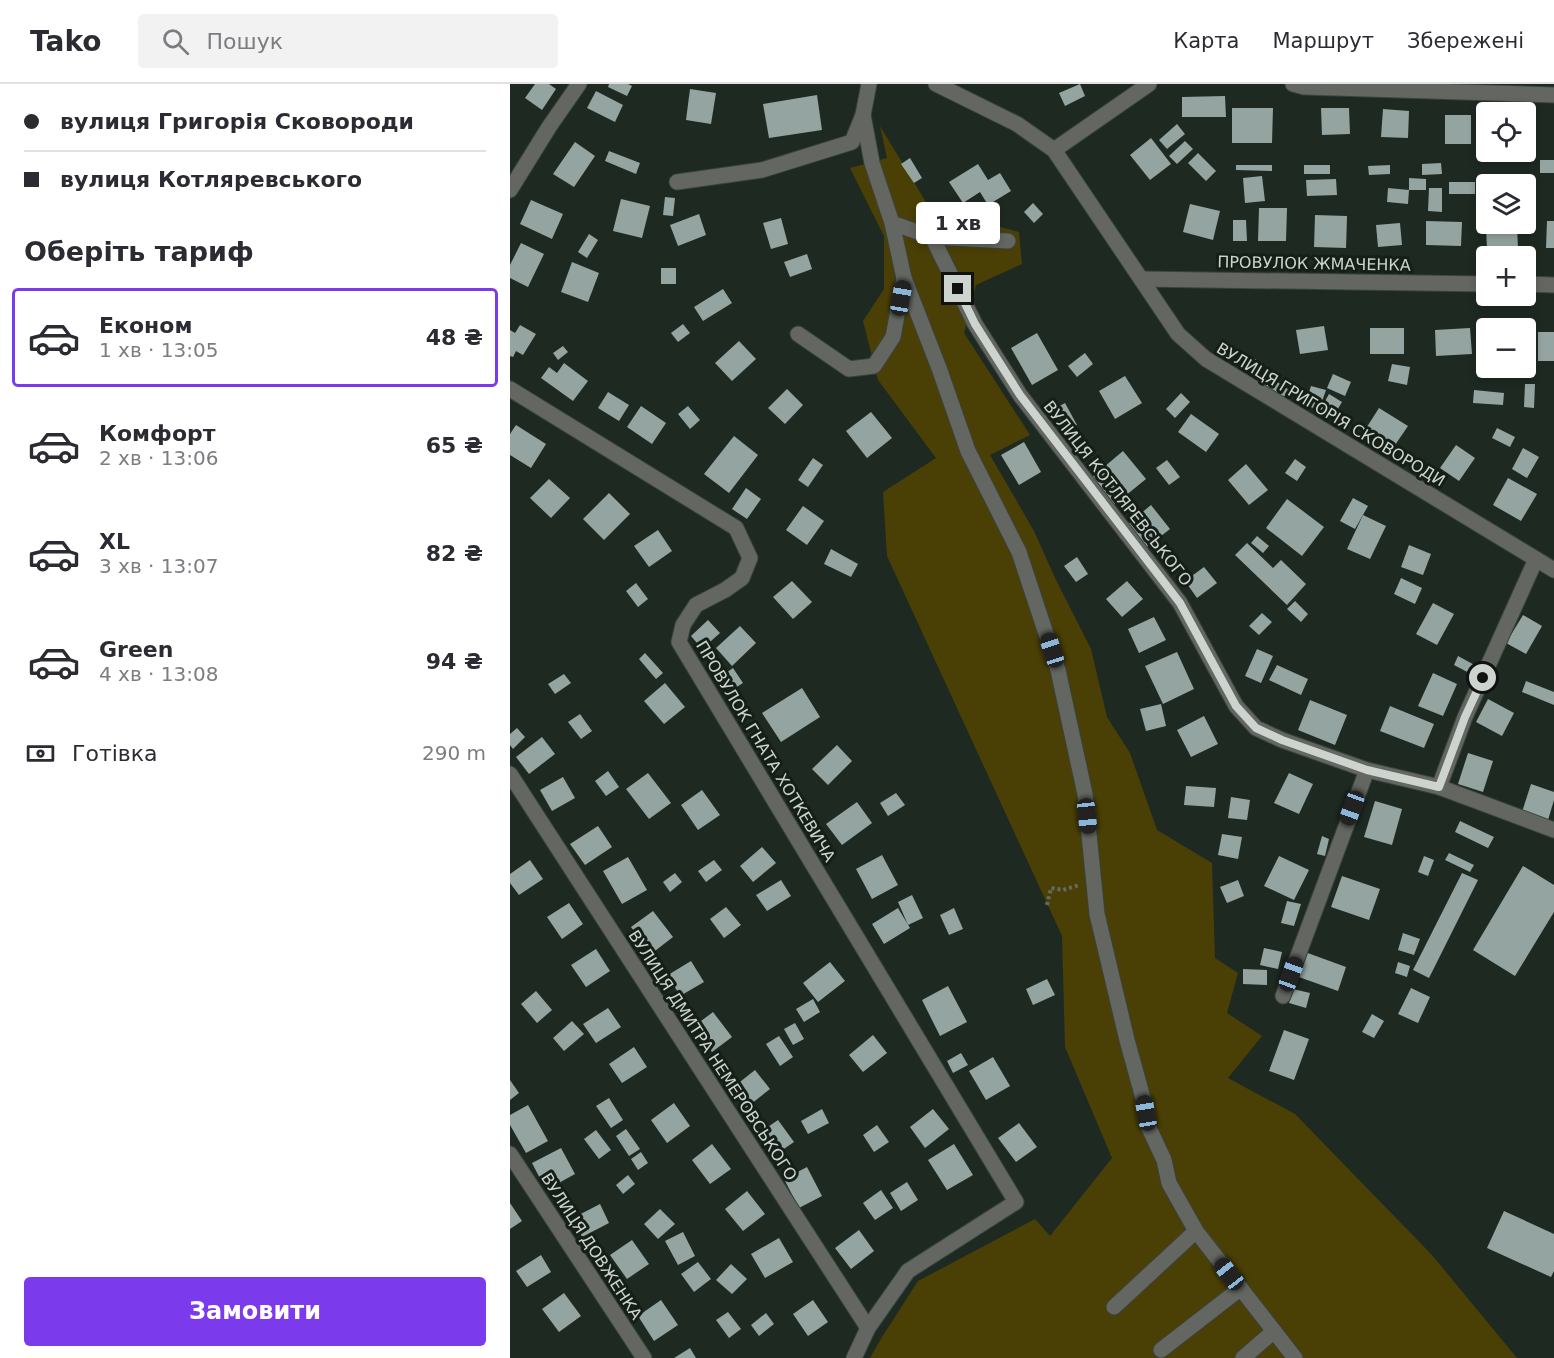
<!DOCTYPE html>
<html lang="uk">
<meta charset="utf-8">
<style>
:root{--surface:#fff;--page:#f2f2f3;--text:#2b2b33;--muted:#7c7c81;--line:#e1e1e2;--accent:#7c3aed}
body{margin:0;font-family:"DejaVu Sans",sans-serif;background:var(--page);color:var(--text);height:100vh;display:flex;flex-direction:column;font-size:22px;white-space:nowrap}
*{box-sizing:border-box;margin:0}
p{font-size:20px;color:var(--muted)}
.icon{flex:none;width:33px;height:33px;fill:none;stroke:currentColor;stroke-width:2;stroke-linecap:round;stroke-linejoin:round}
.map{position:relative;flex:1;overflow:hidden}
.drawer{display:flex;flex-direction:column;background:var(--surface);width:510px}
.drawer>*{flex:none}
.hud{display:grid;align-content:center;height:132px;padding:0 24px;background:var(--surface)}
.controls{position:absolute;left:966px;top:18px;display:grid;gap:12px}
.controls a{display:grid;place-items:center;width:60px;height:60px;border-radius:6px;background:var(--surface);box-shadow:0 3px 9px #0003;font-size:30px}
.end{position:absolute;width:27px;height:27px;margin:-14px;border:8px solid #cdd4cf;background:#111;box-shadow:0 0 0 3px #111}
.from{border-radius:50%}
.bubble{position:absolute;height:42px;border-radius:6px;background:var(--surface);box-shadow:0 3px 9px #0003;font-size:20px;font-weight:700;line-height:42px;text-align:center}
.car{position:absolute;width:18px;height:36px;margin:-18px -9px;border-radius:8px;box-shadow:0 0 4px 2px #0007;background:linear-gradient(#222 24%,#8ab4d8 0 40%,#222 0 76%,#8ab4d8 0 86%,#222 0)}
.hud b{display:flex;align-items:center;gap:21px;height:57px;font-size:22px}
.hud b+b{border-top:2px solid var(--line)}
.hud i{width:15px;height:15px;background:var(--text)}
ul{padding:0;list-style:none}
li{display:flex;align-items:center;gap:18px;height:99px;margin:0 12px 9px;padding:0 12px;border:3px solid transparent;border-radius:6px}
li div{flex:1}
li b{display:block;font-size:22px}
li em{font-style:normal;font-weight:700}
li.active{border-color:var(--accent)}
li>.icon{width:54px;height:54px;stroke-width:1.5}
h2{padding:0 24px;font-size:27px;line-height:72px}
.pay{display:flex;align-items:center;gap:15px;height:66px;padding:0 24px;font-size:22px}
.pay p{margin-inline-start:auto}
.action{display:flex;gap:12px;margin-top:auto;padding:12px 24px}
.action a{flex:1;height:69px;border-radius:6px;background:var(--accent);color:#fff;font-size:24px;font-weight:700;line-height:69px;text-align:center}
header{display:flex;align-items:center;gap:36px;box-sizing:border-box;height:84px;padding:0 30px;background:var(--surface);border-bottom:2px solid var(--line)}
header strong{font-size:28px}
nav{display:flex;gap:33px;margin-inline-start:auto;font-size:21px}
.search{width:420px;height:54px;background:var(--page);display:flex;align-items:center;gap:15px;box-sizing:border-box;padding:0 21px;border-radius:6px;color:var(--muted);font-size:22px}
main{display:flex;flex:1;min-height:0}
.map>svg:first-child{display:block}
.green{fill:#4a4005}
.building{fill:#94a4a1}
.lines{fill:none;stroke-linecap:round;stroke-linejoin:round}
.minor-casing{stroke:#3a443e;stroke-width:17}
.path{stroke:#626b65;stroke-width:4;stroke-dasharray:3 3;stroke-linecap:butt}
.minor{stroke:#646761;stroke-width:15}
.route{stroke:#cdd4cf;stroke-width:8}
.labels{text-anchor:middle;stroke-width:6;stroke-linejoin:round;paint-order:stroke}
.street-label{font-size:16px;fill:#cdd4cf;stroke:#151f18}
</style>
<header>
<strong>Tako</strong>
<div class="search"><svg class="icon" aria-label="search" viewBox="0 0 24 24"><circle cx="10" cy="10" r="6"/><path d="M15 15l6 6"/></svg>Пошук</div>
<nav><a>Карта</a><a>Маршрут</a><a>Збережені</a></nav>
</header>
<main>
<section class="drawer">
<div class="hud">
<b><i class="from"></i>вулиця Григорія Сковороди</b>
<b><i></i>вулиця Котляревського</b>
</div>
<h2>Оберіть тариф</h2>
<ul>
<li class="active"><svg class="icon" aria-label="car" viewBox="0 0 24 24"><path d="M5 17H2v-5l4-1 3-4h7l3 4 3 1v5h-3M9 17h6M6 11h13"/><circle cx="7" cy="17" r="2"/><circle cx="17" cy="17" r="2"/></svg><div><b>Економ</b><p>1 хв · 13:05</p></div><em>48 ₴</em></li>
<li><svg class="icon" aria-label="car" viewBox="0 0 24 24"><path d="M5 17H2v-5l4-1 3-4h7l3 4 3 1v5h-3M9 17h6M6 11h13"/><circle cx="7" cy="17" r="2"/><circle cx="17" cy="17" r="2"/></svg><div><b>Комфорт</b><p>2 хв · 13:06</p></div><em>65 ₴</em></li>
<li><svg class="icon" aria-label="car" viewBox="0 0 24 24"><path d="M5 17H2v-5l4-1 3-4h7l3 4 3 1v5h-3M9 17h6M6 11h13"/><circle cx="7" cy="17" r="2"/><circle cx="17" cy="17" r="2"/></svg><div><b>XL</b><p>3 хв · 13:07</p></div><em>82 ₴</em></li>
<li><svg class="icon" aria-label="car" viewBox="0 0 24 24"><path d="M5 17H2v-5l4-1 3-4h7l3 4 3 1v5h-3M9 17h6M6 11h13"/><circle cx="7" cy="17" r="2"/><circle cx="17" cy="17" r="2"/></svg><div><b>Green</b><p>4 хв · 13:08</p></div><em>94 ₴</em></li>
</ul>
<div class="pay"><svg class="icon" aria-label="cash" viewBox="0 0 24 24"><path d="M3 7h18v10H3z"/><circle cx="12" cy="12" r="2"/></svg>Готівка<p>290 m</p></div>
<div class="action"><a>Замовити</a></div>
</section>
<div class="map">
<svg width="1044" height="1274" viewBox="0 0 1044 1274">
<rect width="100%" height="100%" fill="#1e2922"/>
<path class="green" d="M370,42L419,123L509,148L512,180L466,201L454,249L520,351L480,371L524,447L546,496L581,565L597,633L620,669L647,746L702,779L705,874L728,889L717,929L752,952L718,994L785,1030L922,1171L1007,1274H360L372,1253L408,1197L525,1135L540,1152L602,1074L555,963L552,852L377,472L373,408L426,374L368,296L353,237L374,205V152L340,84L377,74Z"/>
<g class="building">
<path d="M25,0H39L46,5L32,26L15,14Z"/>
<path d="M99,0H118L122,2L117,12L98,3Z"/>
<path d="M570,0L575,12L555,22L549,9Z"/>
<path d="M180,5L206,9L201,40L176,36Z"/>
<path d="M86,7L113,21L105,38L77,24Z"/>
<path d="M307,11L312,46L259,54L253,20Z"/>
<path d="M715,12L716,33H672V13Z"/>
<path d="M722,24H763L762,59H722Z"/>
<path d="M811,24H839L840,50L812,51Z"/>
<path d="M873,25L899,27L898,54L871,53Z"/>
<rect x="935" y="31" width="26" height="29"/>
<path d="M667,40L675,50L657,65L649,56Z"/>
<path d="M641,54L661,80L640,96L620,71Z"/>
<path d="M675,57L683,65L667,80L659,72Z"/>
<path d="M65,58L85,72L64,103L43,90Z"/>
<path d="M99,67L130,79L126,90L95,77Z"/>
<path d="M688,69L706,87L696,97L678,79Z"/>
<path d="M400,74L412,94L404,99L391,80Z"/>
<rect x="1030" y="76" width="14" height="13"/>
<path d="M931,79L932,90L912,91V80Z"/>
<path d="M468,80L478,96L490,89L501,107L478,121L470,108L453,119L439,98Z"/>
<path d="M726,81H762V87L726,86Z"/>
<rect x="794" y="81" width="26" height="9"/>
<path d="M880,81V90L859,91L858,82Z"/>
<path d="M752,92L755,117L735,119L733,94Z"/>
<path d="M899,94L916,95V106H899Z"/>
<path d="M826,95L827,111L797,112L796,96Z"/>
<path d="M1007,97L1026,98V112L1016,111V100H1007Z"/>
<rect x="939" y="98" width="26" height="12"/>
<path d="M878,104L899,106L898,120L877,118Z"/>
<path d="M919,104H932V128L918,127Z"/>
<path d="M155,113L165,114L163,132L153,131Z"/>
<path d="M111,115L140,122L132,154L103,147Z"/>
<path d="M21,116L53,130L42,155L10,140Z"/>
<path d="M523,119L533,130L524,139L514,128Z"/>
<path d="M680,120L710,127L703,156L673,148Z"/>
<path d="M749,124H777L776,157H748Z"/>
<path d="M189,130L196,151L168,162L160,141Z"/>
<path d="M805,131L837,132L836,164L804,163Z"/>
<path d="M271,134L278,160L261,165L253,139Z"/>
<path d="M723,136H736L737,157H723Z"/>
<path d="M916,137L952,138L951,162L916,161Z"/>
<path d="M1037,137H1044V164H1036Z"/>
<path d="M890,139L892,161L868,163L866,141Z"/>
<path d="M1007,142L1008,164L977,165L976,143Z"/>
<path d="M79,150L88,156L77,174L68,168Z"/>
<path d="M11,159L34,170L18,203L0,194V181Z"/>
<path d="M297,170L302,185L280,193L274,178Z"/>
<path d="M62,178L89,189L78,218L51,208Z"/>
<rect x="151" y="184" width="15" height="16"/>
<path d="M213,205L222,219L193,237L184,223Z"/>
<path d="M173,240L180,249L168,258L161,249Z"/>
<path d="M10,241L26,250L13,271L6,267L3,273L0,272V246L5,249Z"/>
<path d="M814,242L818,266L790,270L786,246Z"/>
<rect x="860" y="244" width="34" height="26"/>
<path d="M960,244L962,270L926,272L925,246Z"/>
<path d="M976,248V277L971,278L966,249Z"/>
<rect x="1028" y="248" width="16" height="29"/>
<path d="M527,249L548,286L522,301L501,264Z"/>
<path d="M229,257L246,275L222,297L205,279Z"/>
<path d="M53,262L58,268L48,276L43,269Z"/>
<path d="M575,269L583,280L567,293L558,282Z"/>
<path d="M738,271L752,279L747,287L734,278Z"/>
<path d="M54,279L78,297L63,317L31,294L39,283L47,289Z"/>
<path d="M882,280L900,283L897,301L878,297Z"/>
<path d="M750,286L779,306L773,314L745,294Z"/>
<path d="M823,290L841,298L835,312L817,304Z"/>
<path d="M615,292L632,319L605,335L589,307Z"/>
<path d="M1015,300H1025L1024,324L1014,323Z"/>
<path d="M801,302L816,306L809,326L795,321Z"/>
<path d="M277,305L293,321L275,340L258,324Z"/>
<path d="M964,306L994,309L993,321L963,319Z"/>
<path d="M98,308L119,321L109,337L88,324Z"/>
<path d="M671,309L680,318L665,334L656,325Z"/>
<path d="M819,310L832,318L823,333L810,326Z"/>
<path d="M555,319L567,341L555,348L542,326Z"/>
<path d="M131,322L156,339L142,360L117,343Z"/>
<path d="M178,322L190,336L180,345L168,330Z"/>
<path d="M869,324L898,342L883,364L855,346Z"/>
<path d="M361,328L382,354L357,374L336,347Z"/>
<path d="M681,330L709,350L696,368L668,348Z"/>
<path d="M6,341L36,360L21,384L0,371V350Z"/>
<path d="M987,344L1005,353L1000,363L982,354Z"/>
<path d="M224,352L248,371L219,409L194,390Z"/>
<path d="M514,358L531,388L509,401L491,371Z"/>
<path d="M946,361L965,374L949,397L930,384Z"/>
<path d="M1013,364L1029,373L1017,394L1002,385Z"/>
<path d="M613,367L636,395L604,421L581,394Z"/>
<path d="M303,374L313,381L298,403L288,396Z"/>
<path d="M785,375L796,383L787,397L775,389Z"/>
<path d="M657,376L670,393L659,401L646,384Z"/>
<path d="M736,380L758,406L739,421L718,396Z"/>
<path d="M998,394L1027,410L1011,437L983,421Z"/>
<path d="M39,395L60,414L41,434L20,414Z"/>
<path d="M236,404L251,415L237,435L222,425Z"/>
<path d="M99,409L120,430L94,456L73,435Z"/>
<path d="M843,414L858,422L845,445L830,437Z"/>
<path d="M777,415L814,443L792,472L756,444Z"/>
<path d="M641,421L660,445L637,463L618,440Z"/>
<path d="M293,422L314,437L297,461L276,446Z"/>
<path d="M853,431L876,442L860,475L837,465Z"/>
<path d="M148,446L162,467L139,483L124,462Z"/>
<path d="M747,452L759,462L753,469L741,459Z"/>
<path d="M737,459L763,484L771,476L796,500L777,521L725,471Z"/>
<path d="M899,461L921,470L913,491L891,483Z"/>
<path d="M321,465L348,480L341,493L314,480Z"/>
<path d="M567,473L578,490L566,498L554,482Z"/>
<path d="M694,483L707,499L687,514L675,497Z"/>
<path d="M891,494L912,504L905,520L884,510Z"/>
<path d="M282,497L302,518L283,535L263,513Z"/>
<path d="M617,497L633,515L612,533L596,515Z"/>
<path d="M126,499L138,515L128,523L116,507Z"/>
<path d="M785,517L798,530L791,538L777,525Z"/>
<path d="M923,519L944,530L927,561L906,550Z"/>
<path d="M752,529L762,538L749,551L739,542Z"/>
<path d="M1013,531L1032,542L1016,570L996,559Z"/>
<path d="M644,533L656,556L629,569L618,545Z"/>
<path d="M198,536L210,549L192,565L181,552Z"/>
<path d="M230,542L246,559L222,582L206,564Z"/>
<path d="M747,565L763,572L751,599L735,592Z"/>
<path d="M667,568L684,605L653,620L635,582Z"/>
<path d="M135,569L153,589L146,595L129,575Z"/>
<path d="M948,572L970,584L965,592L944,581Z"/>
<path d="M767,581L798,595L791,611L759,596Z"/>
<path d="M223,584L233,599L219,608L210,593Z"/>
<path d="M923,589L947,600L933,632L908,622Z"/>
<path d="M54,590L61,599L45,610L38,600Z"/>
<path d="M1016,597L1044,608V621L1012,608Z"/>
<path d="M155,599L175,623L154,640L134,617Z"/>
<path d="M292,604L310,633L271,658L252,629Z"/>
<path d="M978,615L1004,629L992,652L966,638Z"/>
<path d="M800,616L837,631L825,661L788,646Z"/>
<path d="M651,620L656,642L636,647L630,625Z"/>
<path d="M880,622L924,640L914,664L870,647Z"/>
<path d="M70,630L82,647L71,655L58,638Z"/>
<path d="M694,632L708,660L681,673L667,646Z"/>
<path d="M7,644L15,653L3,665L0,661V650Z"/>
<path d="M32,653L45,670L19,690L6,673Z"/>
<path d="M327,661L342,677L318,701L302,685Z"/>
<path d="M958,669L983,677L973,708L948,700Z"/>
<path d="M98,687L109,703L96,712L85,697Z"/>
<path d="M138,689L161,719L139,735L116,705Z"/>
<path d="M779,689L803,700L789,730L764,719Z"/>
<path d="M53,693L65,714L42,727L30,706Z"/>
<path d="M1021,700L1044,708V716L1038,736L1012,728Z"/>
<path d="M676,702L706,704L704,723L674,721Z"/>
<path d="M192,706L210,731L188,746L171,721Z"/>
<path d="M386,709L395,721L378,732L370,719Z"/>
<path d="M721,713L740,716L737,736L718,734Z"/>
<path d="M865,717L892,725L882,761L854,753Z"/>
<path d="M347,718L362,739L332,761L316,740Z"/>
<path d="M950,737L984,753L978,764L945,748Z"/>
<path d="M88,742L102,763L75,781L60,760Z"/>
<path d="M712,750L732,753L728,775L708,771Z"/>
<path d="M812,752L819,755L815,772L807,770Z"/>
<path d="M252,763L266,779L243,798L230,782Z"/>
<path d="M939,769L964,781L960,788L935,776Z"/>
<path d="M372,771L388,801L362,815L346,785Z"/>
<path d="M769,772L799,786L784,816L754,802Z"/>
<path d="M914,772L924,776L918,792L908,788Z"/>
<path d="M118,773L137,806L112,820L93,787Z"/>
<path d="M20,776L33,795L9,811L0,799V790Z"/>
<path d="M204,776L212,786L196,798L188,787Z"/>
<path d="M1013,782L1044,801V828L1005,892L963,866Z"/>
<path d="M165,789L172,798L160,808L153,798Z"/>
<path d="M952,789L968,796L919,894L903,886Z"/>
<path d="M832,792L870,805L859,836L821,823Z"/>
<path d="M271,796L281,812L257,827L246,811Z"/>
<path d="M728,796L734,812L717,819L710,803Z"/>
<path d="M402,811L413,834L398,841L388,818Z"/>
<path d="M777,817L791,820L784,842L771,839Z"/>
<path d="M59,819L73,840L52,855L37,833Z"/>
<path d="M216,823L231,841L214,854L200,835Z"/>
<path d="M388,824L400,844L374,860L362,840Z"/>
<path d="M444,824L453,845L439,851L430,831Z"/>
<path d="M143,827L163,853L141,870L121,843Z"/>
<path d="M893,849L910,855L904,871L888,866Z"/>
<path d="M754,864L772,868L768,885L750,881Z"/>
<path d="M86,865L100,887L76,903L61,881Z"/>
<path d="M795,868L836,883L828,907L786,892Z"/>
<path d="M181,877L194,898L170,912L158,891Z"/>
<path d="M320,878L335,897L308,918L293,899Z"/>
<path d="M888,878L900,882L897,893L885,889Z"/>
<path d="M733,885L757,886V901L733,900Z"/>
<path d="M537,895L545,911L523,921L516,905Z"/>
<path d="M438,902L457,938L430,952L412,916Z"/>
<path d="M901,904L920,913L908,939L888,930Z"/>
<path d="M783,905L800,909L796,924L779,919Z"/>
<path d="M26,907L42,926L27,939L11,920Z"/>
<path d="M303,915L310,928L294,938L286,925Z"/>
<path d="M98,924L111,943L86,959L73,940Z"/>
<path d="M203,928L222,953L202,968L183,943Z"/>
<path d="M862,930L874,937L864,954L852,948Z"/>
<path d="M62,937L74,950L54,967L43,954Z"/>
<path d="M285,939L294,955L283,961L274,945Z"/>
<path d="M774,946L799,955L784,996L759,987Z"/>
<path d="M363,951L377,969L353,988L339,971Z"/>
<path d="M269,952L283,973L270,982L256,960Z"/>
<path d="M124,963L137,983L112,999L99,980Z"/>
<path d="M451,969L458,981L443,989L437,977Z"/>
<path d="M483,973L500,1002L476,1016L459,987Z"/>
<path d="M245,986L260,1005L236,1024L221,1005Z"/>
<path d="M0,996L9,1009L0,1016Z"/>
<path d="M99,1014L113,1036L101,1044L86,1022Z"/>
<path d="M164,1019L180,1042L157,1059L141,1036Z"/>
<path d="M18,1021L38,1057L16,1069L0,1041V1031Z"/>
<path d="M312,1025L319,1039L298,1050L291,1037Z"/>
<path d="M423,1025L439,1045L415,1064L400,1043Z"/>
<path d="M268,1036L284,1058L262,1073L246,1051Z"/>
<path d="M509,1039L527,1063L506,1078L488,1054Z"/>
<path d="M367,1041L379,1058L364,1068L353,1051Z"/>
<path d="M116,1045L130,1065L119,1072L106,1052Z"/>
<path d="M86,1046L101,1066L89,1075L74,1055Z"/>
<path d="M202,1060L221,1085L200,1100L182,1076Z"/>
<path d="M444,1060L463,1091L437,1106L418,1076Z"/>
<path d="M51,1064L65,1090L36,1106L22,1079Z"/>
<path d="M131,1068L138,1079L128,1086L121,1075Z"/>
<path d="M297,1083L312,1112L289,1124L274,1095Z"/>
<path d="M118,1091L125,1100L113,1110L106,1101Z"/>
<path d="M397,1098L408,1116L391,1127L380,1109Z"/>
<path d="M371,1106L383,1124L365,1136L353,1119Z"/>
<path d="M237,1107L255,1130L233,1147L215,1125Z"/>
<path d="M0,1119L12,1137L0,1145Z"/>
<path d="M90,1120L99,1139L72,1153L63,1134Z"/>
<path d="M150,1125L165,1140L148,1155L134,1140Z"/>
<path d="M994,1127L1044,1150V1187L1041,1193L977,1164Z"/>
<path d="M349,1146L364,1167L341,1185L325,1164Z"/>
<path d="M173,1148L185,1172L168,1181L155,1157Z"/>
<path d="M269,1154L283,1178L255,1194L241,1170Z"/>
<path d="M122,1156L139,1180L117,1195L100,1171Z"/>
<path d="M31,1171L41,1188L17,1203L6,1187Z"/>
<path d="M188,1178L201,1195L184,1208L171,1190Z"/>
<path d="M221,1180L237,1195L222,1210L206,1196Z"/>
<path d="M54,1209L71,1232L49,1248L32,1225Z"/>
<path d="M151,1216L168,1241L144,1257L128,1232Z"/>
<path d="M303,1216L318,1238L298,1252L283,1230Z"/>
<path d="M218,1228L231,1245L219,1254L206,1236Z"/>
<path d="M256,1229L264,1240L249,1252L241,1241Z"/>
<path d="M180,1264L186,1274H164Z"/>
</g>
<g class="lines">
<g class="minor-casing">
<g id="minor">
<path d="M426,0L507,40L544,66L668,250L696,275L1044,486"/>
<path d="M783,0L794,3L1044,11"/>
<path d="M544,66L639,0"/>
<path d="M167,98L252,86L342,58L353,31L359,0"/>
<path d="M0,106L39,43L69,0"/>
<path d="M382,139L422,153L498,157"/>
<path d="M422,153L465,240L510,311L670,519L726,622L746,644L772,656L857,686L929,703L1044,746"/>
<path d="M394,194L429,284L458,367L509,468L548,586L575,710L587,830L617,956L633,1014L639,1044L654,1076L659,1099L686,1147L785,1274"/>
<path d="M631,195L976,200"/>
<path d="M1016,200L1044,201"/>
<path d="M288,250L339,285L364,282L383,253L394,194L382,139L362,79L353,31"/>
<path d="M0,305L226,444L240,474L232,494L215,506L186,521L173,541L169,558L506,1118L398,1187L358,1244L344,1274"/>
<path d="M0,690L358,1244"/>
<path d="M929,703L955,633L1026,475"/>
<path d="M773,912L857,686"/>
<path d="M0,1070L134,1274"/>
<path d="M604,1223L686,1147"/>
<path d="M651,1266L731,1204"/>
<path d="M733,1274L764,1247"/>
</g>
</g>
<path class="path" d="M537,821L541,804L553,806L569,801"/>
<use href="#minor" class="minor"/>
</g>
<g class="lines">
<path class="route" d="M448,205L465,240L510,311L670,519L726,622L746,644L772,656L857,686L929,703L955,633L973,594"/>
</g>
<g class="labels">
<g class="street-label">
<text transform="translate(804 179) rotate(1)" y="6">ПРОВУЛОК ЖМАЧЕНКА</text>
<text transform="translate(821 330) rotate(31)" y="6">ВУЛИЦЯ ГРИГОРІЯ СКОВОРОДИ</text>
<text transform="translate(608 409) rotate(52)" y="6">ВУЛИЦЯ КОТЛЯРЕВСЬКОГО</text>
<text transform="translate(256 667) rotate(59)" y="6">ПРОВУЛОК ГНАТА ХОТКЕВИЧА</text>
<text transform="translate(203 971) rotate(57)" y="6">ВУЛИЦЯ ДМИТРА НЕМЕРОВСЬКОГО</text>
<text transform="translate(82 1162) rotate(57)" y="6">ВУЛИЦЯ ДОВЖЕНКА</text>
</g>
</g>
</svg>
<div class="controls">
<a><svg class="icon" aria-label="locate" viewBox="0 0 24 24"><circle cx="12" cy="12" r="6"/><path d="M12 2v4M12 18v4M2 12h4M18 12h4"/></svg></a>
<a><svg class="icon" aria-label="layers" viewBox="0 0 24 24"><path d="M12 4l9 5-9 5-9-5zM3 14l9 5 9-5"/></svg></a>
<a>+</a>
<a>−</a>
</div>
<i class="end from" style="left:973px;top:594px"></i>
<i class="end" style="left:448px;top:205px"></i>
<div class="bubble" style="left:406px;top:118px;width:84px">1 хв</div>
<i class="car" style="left:391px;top:214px;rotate:10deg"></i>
<i class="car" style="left:542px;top:566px;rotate:342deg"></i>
<i class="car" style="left:842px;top:724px;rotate:200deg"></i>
<i class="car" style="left:577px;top:732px;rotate:174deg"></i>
<i class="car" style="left:781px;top:890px;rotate:20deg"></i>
<i class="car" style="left:636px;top:1029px;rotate:350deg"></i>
<i class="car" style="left:719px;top:1190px;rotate:322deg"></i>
</div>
</main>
